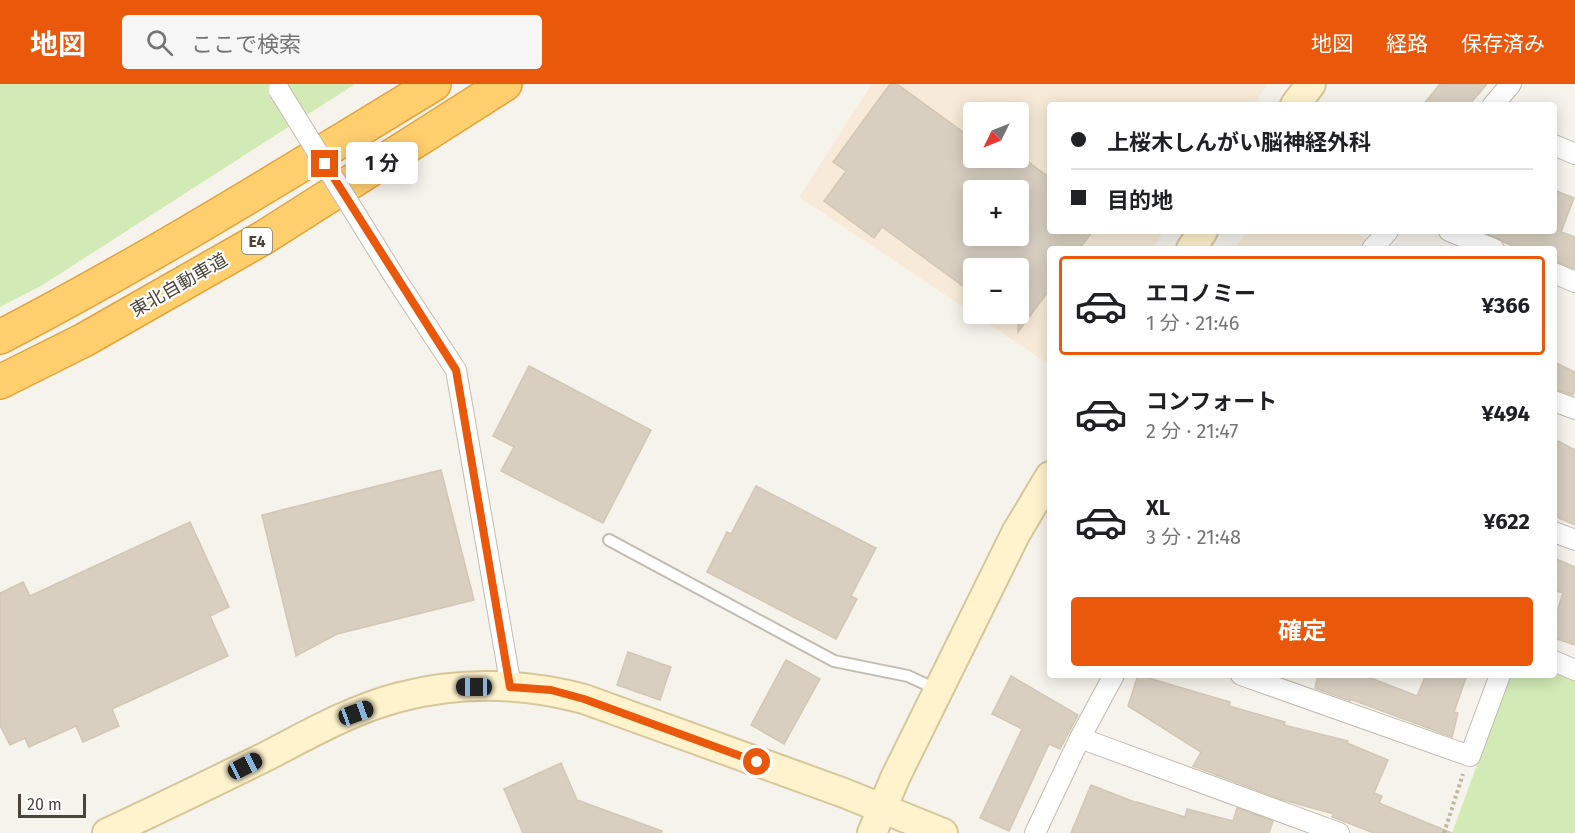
<!DOCTYPE html>
<html lang="ja">
<meta charset="utf-8">
<style>
:root{--surface:#fff;--page:#f6f6f6;--text:#202124;--muted:#757577;--line:#e0e0e0;--accent:#ea580c}
body{margin:0;font-family:"Fira Sans","Noto Sans JP",sans-serif;background:var(--page);color:var(--text);height:100vh;display:flex;flex-direction:column;font-size:22px;white-space:nowrap}
*{box-sizing:border-box;margin:0}
p{font-size:20px;color:var(--muted)}
.icon{flex:none;width:33px;height:33px;fill:none;stroke:currentColor;stroke-width:2;stroke-linecap:round;stroke-linejoin:round}
.map{position:relative;flex:1;overflow:hidden}
.details{position:absolute;left:1047px;top:162px;width:510px;height:432px;display:flex;flex-direction:column;background:var(--surface);border-radius:6px;box-shadow:0 3px 15px #0003}
.details>*{flex:none}
.top-card{position:absolute;left:1047px;top:18px;width:510px;height:132px;border-radius:6px;box-shadow:0 3px 15px #0003;display:grid;align-content:center;height:132px;padding:0 24px;background:var(--surface)}
.needle{width:39px;rotate:227deg}
.buttons{position:absolute;left:963px;top:18px;display:grid;gap:12px}
.buttons a{display:grid;place-items:center;width:66px;height:66px;border-radius:6px;background:var(--surface);box-shadow:0 3px 15px #0003;font-size:30px}
.scale{position:absolute;left:18px;bottom:15px;width:68px;box-sizing:border-box;padding-left:6px;border:3px solid #4b4439;border-top:0;font-size:16px;line-height:21px;white-space:nowrap;color:#4b4439;-webkit-text-stroke:4px #fff;paint-order:stroke}
.end{position:absolute;width:27px;height:27px;margin:-14px;border:8px solid #ea580c;background:#fff;box-shadow:0 0 0 3px #fff}
.from{border-radius:50%}
.bubble{position:absolute;height:42px;border-radius:6px;background:var(--surface);box-shadow:0 3px 15px #0003;font-size:20px;font-weight:700;line-height:42px;text-align:center}
.car{position:absolute;width:18px;height:36px;margin:-18px -9px;border-radius:8px;box-shadow:0 0 4px 2px #0007;background:linear-gradient(#222 24%,#8ab4d8 0 40%,#222 0 76%,#8ab4d8 0 86%,#222 0)}
.top-card b{display:flex;align-items:center;gap:21px;height:57px;font-size:22px}
.top-card b+b{border-top:2px solid var(--line)}
.top-card i{width:15px;height:15px;background:var(--text)}
ul{padding:10px 0 0;list-style:none}
li{display:flex;align-items:center;gap:18px;height:99px;margin:0 12px 9px;padding:0 12px;border:3px solid transparent;border-radius:6px}
li div{flex:1}
li b{display:block;font-size:22px}
li em{font-style:normal;font-weight:700}
li.active{border-color:var(--accent)}
li>.icon{width:54px;height:54px;stroke-width:1.5}
.primary-button{display:flex;gap:12px;margin-top:auto;padding:12px 24px}
.primary-button a{flex:1;height:69px;border-radius:6px;background:var(--accent);color:#fff;font-size:24px;font-weight:700;line-height:69px;text-align:center}
header{display:flex;align-items:center;gap:36px;box-sizing:border-box;height:84px;padding:0 30px;background:var(--accent);color:#fff}
header strong{font-size:28px}
nav{display:flex;gap:33px;margin-inline-start:auto;font-size:21px}
.search{width:420px;height:54px;background:var(--page);display:flex;align-items:center;gap:15px;box-sizing:border-box;padding:0 21px;border-radius:6px;color:var(--muted);font-size:22px}
.map>svg:first-child{display:block}
.commercial{fill:#f7ead8;fill-rule:evenodd}
.green{fill:#d2eab5}
.building{fill:#d8cfc1;stroke:#d3c7b4;stroke-width:1.5;fill-rule:evenodd}
.lines{fill:none;stroke-linecap:round;stroke-linejoin:round}
.lane-casing{stroke:#c2bbae;stroke-width:14}
.street-casing{stroke:#c2bbae;stroke-width:22}
.secondary-casing{stroke:#d6c79b;stroke-width:32}
.highway-casing{stroke:#e0a43c;stroke-width:36}
.path{stroke:#c4b79f;stroke-width:4;stroke-dasharray:3 3;stroke-linecap:butt}
.lane{stroke:#fff;stroke-width:10}
.street{stroke:#fff;stroke-width:20}
.secondary{stroke:#fff3cd;stroke-width:28}
.highway{stroke:#ffcf6e;stroke-width:33}
.street-bridge-casing{stroke:#c2bbae;stroke-width:22;stroke-linecap:butt}
.street-bridge{stroke:#fff;stroke-width:20}
.route{stroke:#ea580c;stroke-width:8}
.labels{text-anchor:middle;stroke-width:4.5;stroke-linejoin:round;paint-order:stroke}
.shield{fill:#fff;stroke:#817c74;stroke-width:1.5}
.shield-label{font-size:16px;font-weight:bold;fill:#4b4439}
.street-label{font-size:18px;fill:#4b4439;stroke:#fff}
</style>
<header>
<strong>地図</strong>
<div class="search"><svg class="icon" aria-label="search" viewBox="0 0 24 24"><circle cx="10" cy="10" r="6"/><path d="M15 15l6 6"/></svg>ここで検索</div>
<nav><a>地図</a><a>経路</a><a>保存済み</a></nav>
</header>
<div class="map">
<svg width="1575" height="749" viewBox="0 0 1575 749">
<rect width="100%" height="100%" fill="#f6f3ec"/>
<g class="commercial">
<path d="M872,0H1268L1253,21H1050V147H1164L1152,165H1050V281L799,113ZM974,28H1018V74H974ZM974,106H1018V152H974ZM974,184H1018V230H974Z"/>
<path d="M1248,147H1356L1366,155L1359,165H1234Z"/>
</g>
<g class="green">
<path d="M0,0H355L41,202L0,223Z"/>
<path d="M1554,587L1575,595V749H1452L1510,591H1554Z"/>
</g>
<g class="building">
<path d="M890,0H897L974,56V74H1023L1050,94V147H1093L1079,165H1050V205L1018,248V184H974V210L882,143L874,154L824,117L846,87L833,78ZM974,106H1018V152H974Z"/>
<path d="M1440,0H1487L1469,21H1423Z"/>
<path d="M1554,106L1574,114L1561,148L1575,153V185L1554,177V165H1519L1481,147H1554Z"/>
<path d="M1554,278L1575,288V305L1573,311L1554,305Z"/>
<path d="M529,282L651,346L603,439L501,387L514,363L493,352Z"/>
<path d="M1558,357L1575,366V441L1554,432V367Z"/>
<path d="M441,386L474,516L337,550L296,572L262,431Z"/>
<path d="M756,402L876,464L851,512L857,515L836,555L707,488L727,448L731,450Z"/>
<path d="M190,438L229,523L210,532L228,572L112,625L119,642L83,658L76,642L29,663L25,654L10,661L0,641V509L23,498L30,512Z"/>
<path d="M1554,474L1575,483V561L1554,554V538L1563,509L1554,506Z"/>
<path d="M628,568L671,583L660,616L617,601Z"/>
<path d="M786,576L820,595L784,660L751,641Z"/>
<path d="M1138,591L1230,618L1229,622L1285,638L1284,641L1348,657L1347,659L1388,676L1374,709L1382,712L1379,719L1452,749H1374L1332,733L1334,730L1280,715L1193,682L1201,668L1128,622Z"/>
<path d="M1318,591H1363L1417,612L1426,591H1467L1454,628L1458,629L1452,653L1350,615V617L1315,604Z"/>
<path d="M1011,592L1078,631L1060,665L1049,660L1009,747L980,734L1022,645L992,630Z"/>
<path d="M561,679L577,716L662,747L661,749H523L504,705Z"/>
<path d="M1091,701L1137,719V718L1185,733L1187,725L1233,737L1237,724L1273,737L1269,749H1071Z"/>
</g>
<g class="lines">
<g class="lane-casing">
<path id="lane" d="M609,456L834,577L908,592L938,606"/>
</g>
<g class="street-casing">
<g id="street">
<path d="M1493,21L1511,0"/>
<path d="M1554,61L1575,70"/>
<path d="M1449,147L1494,165"/>
<path d="M1372,165L1388,147"/>
<path d="M1554,189L1575,198"/>
<path d="M394,192L456,286L511,603"/>
<path d="M1554,317L1575,325"/>
<path d="M1554,448L1575,456"/>
<path d="M1554,577L1575,586"/>
<path d="M1241,591L1470,672L1500,591"/>
<path d="M1080,654L1339,749"/>
<path d="M1035,749L1080,654L1114,591"/>
</g>
</g>
<g class="secondary-casing">
<g id="secondary">
<path d="M1295,21L1311,0"/>
<path d="M1191,165L1203,147"/>
<path d="M107,749C161,724 214,698 267,672C309,650 353,625 400,613C460,597 524,599 584,615L844,709L943,749"/>
<path d="M872,749L895,694L1016,449L1050,392"/>
</g>
</g>
<g class="highway-casing">
<g id="highway">
<path d="M0,253C149,176 291,87 434,0"/>
<path d="M0,298L84,256L263,154L505,0"/>
</g>
</g>
<path class="path" d="M1444,749L1463,690"/>
<use href="#lane" class="lane"/>
<use href="#street" class="street"/>
<use href="#secondary" class="secondary"/>
<use href="#highway" class="highway"/>
<g class="street-bridge-casing">
<path id="street-bridge" d="M279,6L394,192"/>
</g>
<use href="#street-bridge" class="street-bridge"/>
</g>
<g class="lines">
<path class="route" d="M325,80L456,286L510,603L551,606L584,615L757,678"/>
</g>
<g class="labels">
<rect class="shield" x="242" y="144" width="30" height="26" rx="4.5"/>
<g class="shield-label">
<text x="257" y="163">E4</text>
</g>
<g class="street-label">
<text transform="translate(179 201) rotate(-30)" y="6">東北自動車道</text>
</g>
</g>
</svg>
<div class="buttons">
<a><svg class="needle" viewBox="-14 -14 28 28"><path d="M0-13l5 13h-10z" fill="#e53935"/><path d="M0 13l5-13h-10z" fill="#757577"/></svg></a>
<a>+</a>
<a>−</a>
</div>
<div class="scale">20 m</div>
<i class="end from" style="left:757px;top:678px"></i>
<i class="end" style="left:325px;top:80px"></i>
<div class="bubble" style="left:346px;top:58px;width:72px">1 分</div>
<i class="car" style="left:474px;top:603px;rotate:270deg"></i>
<i class="car" style="left:356px;top:629px;rotate:70deg"></i>
<i class="car" style="left:245px;top:682px;rotate:63deg"></i>
<div class="top-card">
<b><i class="from"></i>上桜木しんがい脳神経外科</b>
<b><i></i>目的地</b>
</div>
<section class="details">
<ul>
<li class="active"><svg class="icon" aria-label="car" viewBox="0 0 24 24"><path d="M5 17H2v-5l4-1 3-4h7l3 4 3 1v5h-3M9 17h6M6 11h13"/><circle cx="7" cy="17" r="2"/><circle cx="17" cy="17" r="2"/></svg><div><b>エコノミー</b><p>1 分 · 21:46</p></div><em>¥366</em></li>
<li><svg class="icon" aria-label="car" viewBox="0 0 24 24"><path d="M5 17H2v-5l4-1 3-4h7l3 4 3 1v5h-3M9 17h6M6 11h13"/><circle cx="7" cy="17" r="2"/><circle cx="17" cy="17" r="2"/></svg><div><b>コンフォート</b><p>2 分 · 21:47</p></div><em>¥494</em></li>
<li><svg class="icon" aria-label="car" viewBox="0 0 24 24"><path d="M5 17H2v-5l4-1 3-4h7l3 4 3 1v5h-3M9 17h6M6 11h13"/><circle cx="7" cy="17" r="2"/><circle cx="17" cy="17" r="2"/></svg><div><b>XL</b><p>3 分 · 21:48</p></div><em>¥622</em></li>
</ul>
<div class="primary-button"><a>確定</a></div>
</section>
</div>
